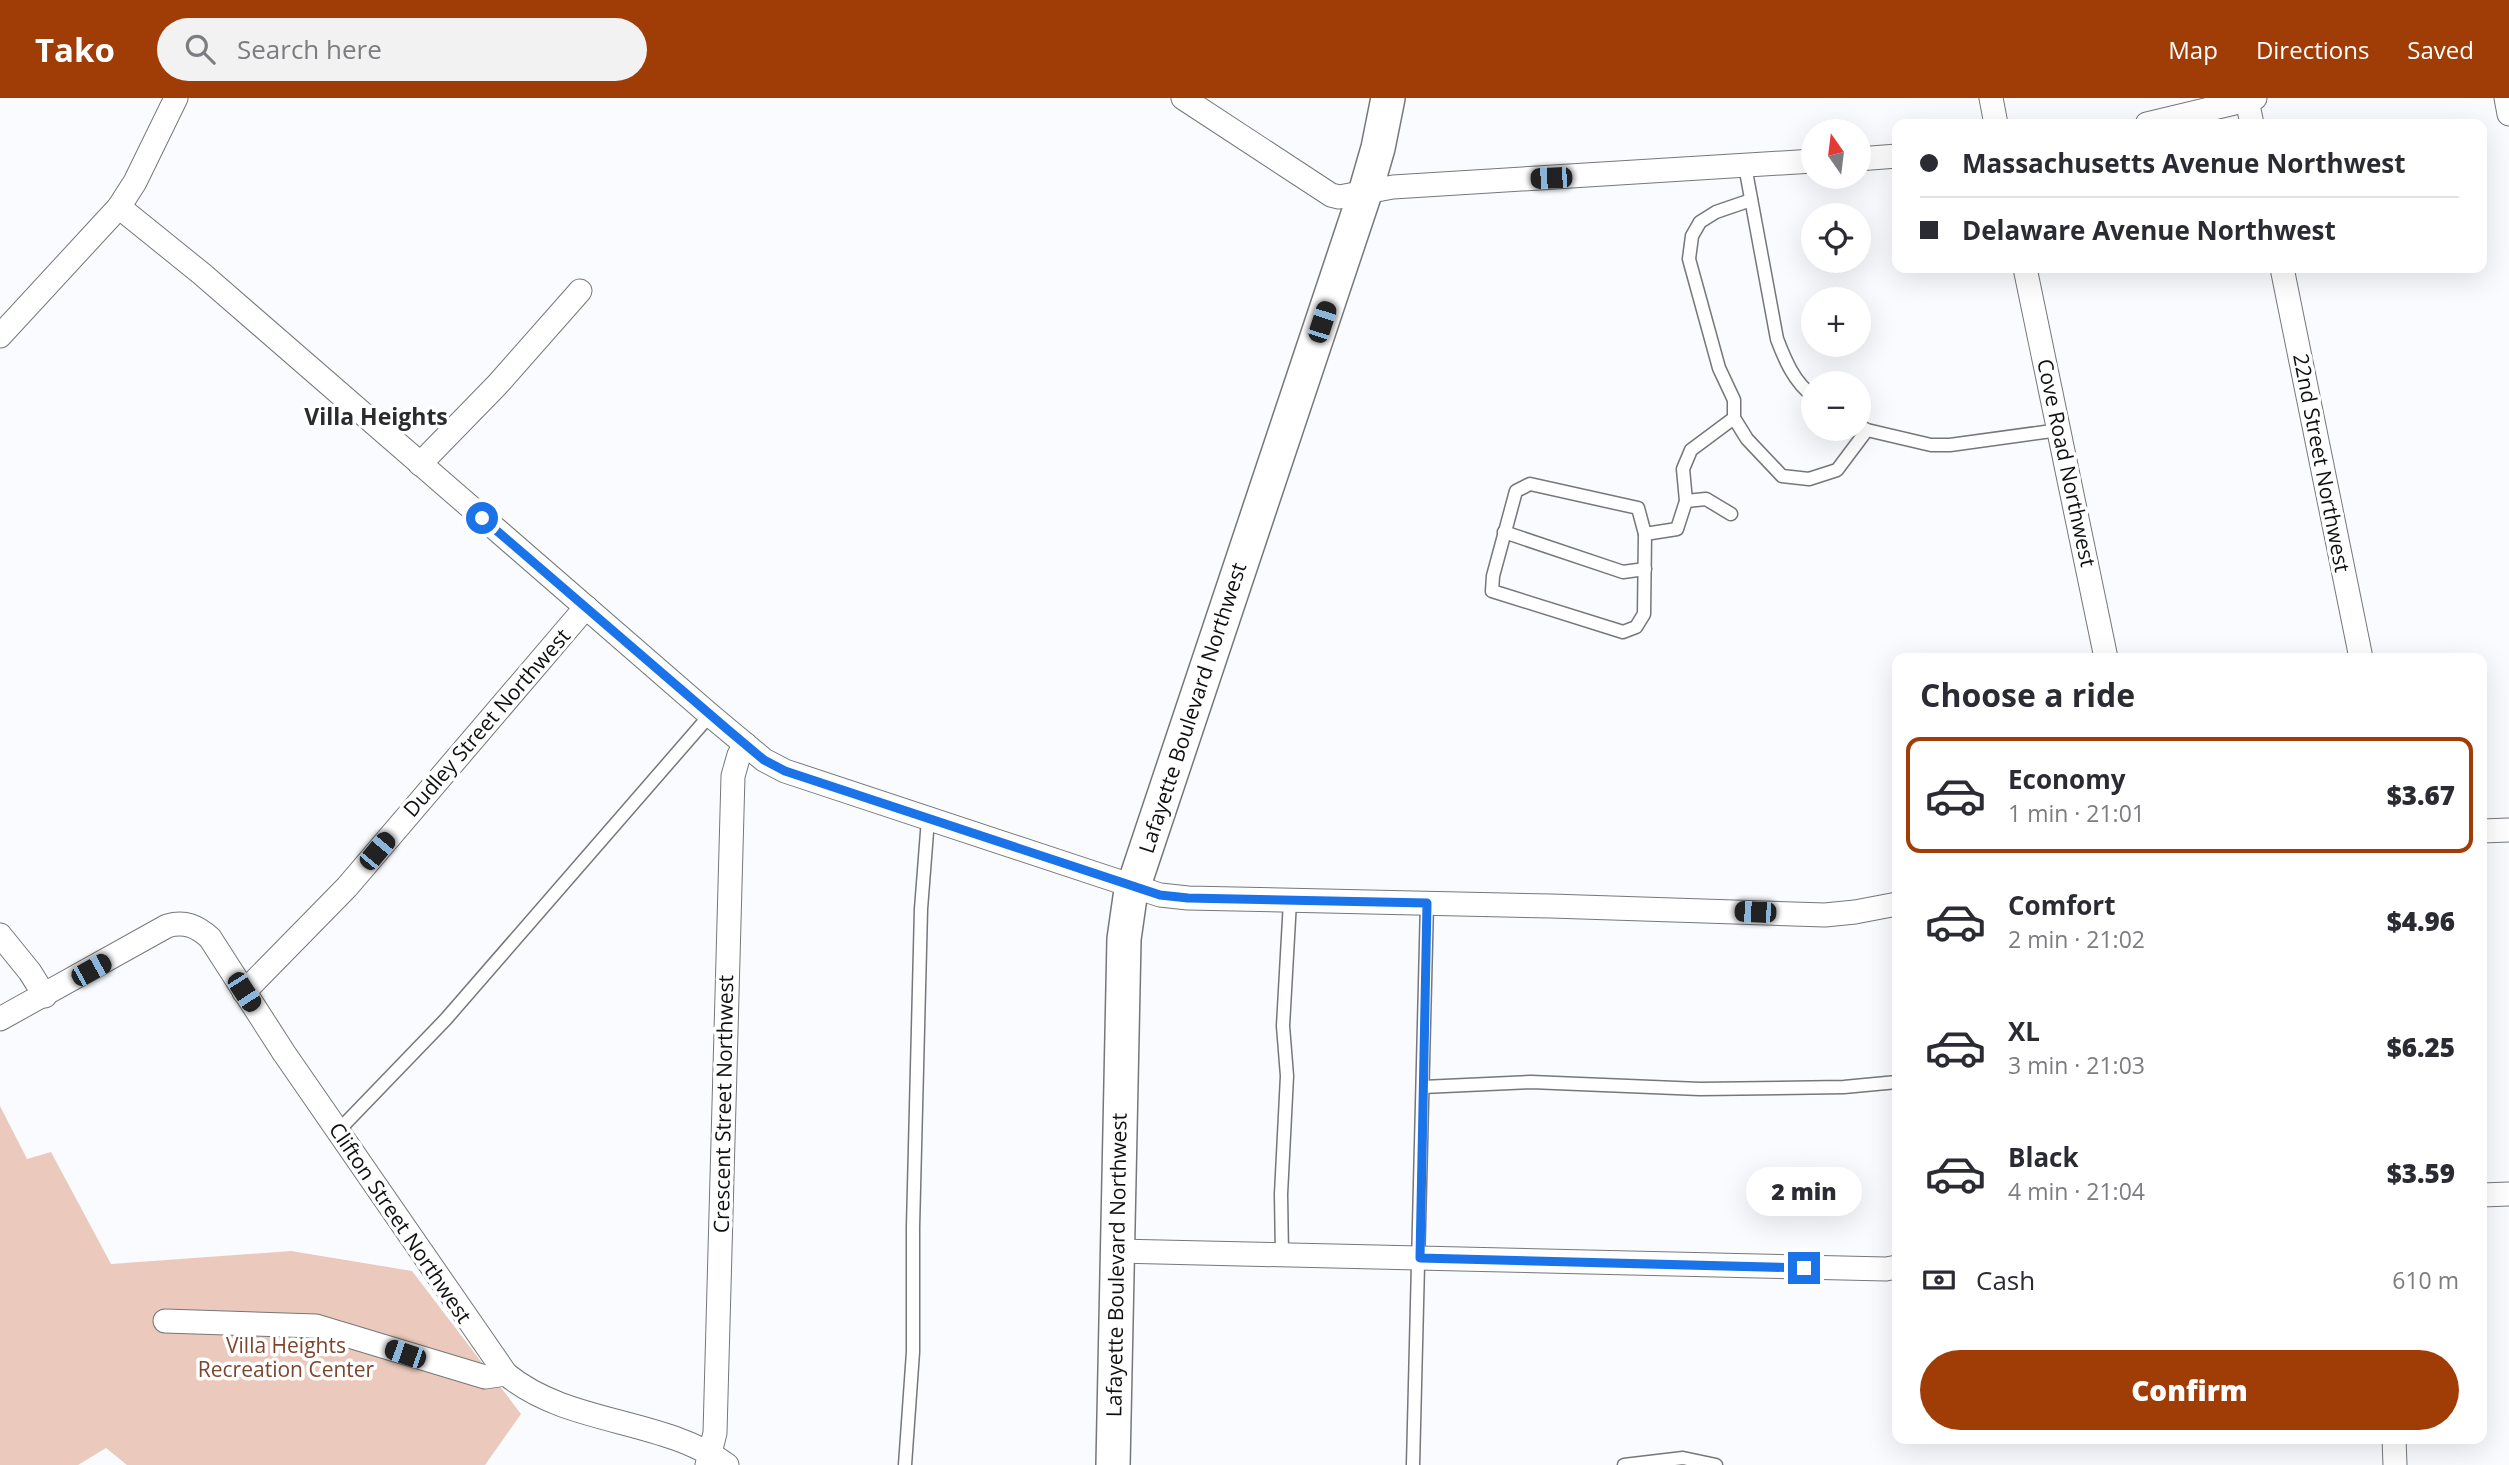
<!DOCTYPE html>
<meta charset="utf-8">
<style>
:root{--surface:#fff;--page:#f2f2f3;--text:#2b2b33;--muted:#7c7c81;--line:#e1e1e2;--accent:#a03c06}
body{margin:0;font-family:"Open Sans",sans-serif;background:var(--page);color:var(--text);height:100vh;display:flex;flex-direction:column;font-size:26px;white-space:nowrap}
*{box-sizing:border-box;margin:0}
p{font-size:23px;color:var(--muted)}
.icon{flex:none;width:38px;height:38px;fill:none;stroke:currentColor;stroke-width:2;stroke-linecap:round;stroke-linejoin:round}
.map{position:relative;flex:1;overflow:hidden}
.side{position:absolute;left:1892px;top:555px;width:595px;height:791px;display:flex;flex-direction:column;background:var(--surface);border-radius:14px;box-shadow:0 7px 28px #0002}
.side>*{flex:none}
.hud{position:absolute;left:1892px;top:21px;width:595px;height:154px;border-radius:14px;box-shadow:0 7px 28px #0002;display:grid;align-content:center;height:154px;padding:0 28px;background:var(--surface)}
.needle{width:46px;rotate:346deg}
.fabs{position:absolute;left:1801px;top:21px;display:grid;gap:14px}
.fabs a{display:grid;place-items:center;width:70px;height:70px;border-radius:50%;background:var(--surface);box-shadow:0 7px 28px #0002;font-size:35px}
.end{position:absolute;width:32px;height:32px;margin:-16px;border:9px solid #1a73e8;background:#fff;box-shadow:0 0 0 4px #fff}
.from{border-radius:50%}
.bubble{position:absolute;height:49px;border-radius:24px;background:var(--surface);box-shadow:0 7px 28px #0002;font-size:23px;font-weight:800;line-height:49px;text-align:center}
.car{position:absolute;width:21px;height:42px;margin:-21px -10px;border-radius:9px;box-shadow:0 0 5px 2px #0007;background:linear-gradient(#222 24%,#8ab4d8 0 40%,#222 0 76%,#8ab4d8 0 86%,#222 0)}
.hud b{display:flex;align-items:center;gap:24px;height:66px;font-size:26px}
.hud b+b{border-top:2px solid var(--line)}
.hud i{width:18px;height:18px;background:var(--text)}
ul{padding:0;list-style:none}
li{display:flex;align-items:center;gap:21px;height:116px;margin:0 14px 10px;padding:0 14px;border:4px solid transparent;border-radius:14px}
li div{flex:1}
li b{display:block;font-size:26px}
li em{font-style:normal;font-weight:800}
li.active{border-color:var(--accent)}
li>.icon{width:63px;height:63px;stroke-width:1.5}
h2{padding:0 28px;font-size:32px;line-height:84px}
.pay{display:flex;align-items:center;gap:18px;height:77px;padding:0 28px;font-size:26px}
.pay p{margin-inline-start:auto}
.action{display:flex;gap:14px;margin-top:auto;padding:14px 28px}
.action a{flex:1;height:80px;border-radius:42px;background:var(--accent);color:#fff;font-size:28px;font-weight:800;line-height:80px;text-align:center}
header{display:flex;align-items:center;gap:42px;box-sizing:border-box;height:98px;padding:0 35px;background:var(--accent);color:#fff}
header strong{font-size:33px}
nav{display:flex;gap:38px;margin-inline-start:auto;font-size:24px}
.search{width:490px;height:63px;background:var(--page);display:flex;align-items:center;gap:18px;box-sizing:border-box;padding:0 24px;border-radius:38px;color:var(--muted);font-size:26px}
.map>svg:first-child{display:block}
.green{fill:#ebc9bc}
.lines{fill:none;stroke-linecap:round;stroke-linejoin:round}
.lane-casing{stroke:#757779;stroke-width:15}
.street-casing{stroke:#757779;stroke-width:25}
.secondary-casing{stroke:#757779;stroke-width:36}
.lane{stroke:#fff;stroke-width:12}
.street{stroke:#fff;stroke-width:23}
.secondary{stroke:#fff;stroke-width:33}
.route{stroke:#1a73e8;stroke-width:9}
.labels{text-anchor:middle;stroke-width:7;stroke-linejoin:round;paint-order:stroke}
.street-label{font-size:21px;fill:#0f1011;stroke:#fff}
.park-label{font-size:21px;fill:#7e442d;stroke:#fff}
.neighbourhood-label{font-size:23px;font-weight:bold;fill:#2a2b2d;stroke:#fff}
</style>
<header>
<strong>Tako</strong>
<div class="search"><svg class="icon" aria-label="search" viewBox="0 0 24 24"><circle cx="10" cy="10" r="6"/><path d="M15 15l6 6"/></svg>Search here</div>
<nav><a>Map</a><a>Directions</a><a>Saved</a></nav>
</header>
<div class="map">
<svg width="2509" height="1367" viewBox="0 0 2509 1367">
<rect width="100%" height="100%" fill="#f9fbfe"/>
<path class="green" d="M0,1008L27,1061L51,1054L111,1166L291,1153L412,1173L521,1316L485,1367H127L106,1350L78,1367H0Z"/>
<g class="lines">
<g class="lane-casing">
<g id="lane">
<path d="M1745,68L1777,241C1785,262 1794,284 1813,298"/>
<path d="M1751,102L1716,114L1700,124L1692,138L1689,161L1719,270L1734,302V320L1747,341L1782,378L1809,381L1837,372L1867,332"/>
<path d="M1858,327L1867,332L1931,347H1950L2059,332"/>
<path d="M1530,386L1638,410L1645,436L1644,516L1636,529L1623,534L1492,493L1493,478L1516,393Z"/>
<path d="M1686,403L1706,401L1731,416"/>
<path d="M1504,434L1623,474L1645,471"/>
<path d="M1645,436L1677,431L1686,403L1683,371L1691,352L1734,320"/>
<path d="M1423,989L1531,984L1700,991L1844,989L1897,984"/>
<path d="M338,1033L446,921L710,617"/>
<path d="M1282,1158L1281,1096L1287,978L1283,928L1290,803"/>
<path d="M905,1367L913,1254V1129L921,811L928,721"/>
<path d="M1413,1367L1427,805"/>
<path d="M1624,1367L1683,1360L1716,1367"/>
</g>
</g>
<g class="street-casing">
<g id="street">
<path d="M1183,0L1331,97L1339,99L1393,89L1813,63"/>
<path d="M1991,0L1996,26"/>
<path d="M2506,0L2509,16"/>
<path d="M2247,2L2252,26"/>
<path d="M2147,26L2255,0"/>
<path d="M1858,61L1897,58"/>
<path d="M119,109L202,176L710,617L764,662L785,673L1160,797L1188,800L1551,808L1825,817L1855,814L1897,806"/>
<path d="M2025,170L2106,560"/>
<path d="M2282,170L2361,560"/>
<path d="M0,238L119,109L135,84L176,0"/>
<path d="M420,366L497,287L580,193"/>
<path d="M2482,733L2509,732"/>
<path d="M0,837L30,874L45,898"/>
<path d="M244,894L347,789L586,509"/>
<path d="M0,921L167,828C185,823 197,828 210,840L284,955L506,1276C569,1328 662,1319 727,1367"/>
<path d="M2482,1097L2509,1096"/>
<path d="M1117,1153L1886,1171L1897,1169"/>
<path d="M165,1223L316,1228L485,1279L506,1276"/>
<path d="M2394,1340L2395,1367"/>
<path d="M707,1367L715,1335L733,678L739,657L745,646"/>
</g>
</g>
<g class="secondary-casing">
<path id="secondary" d="M1113,1367L1124,841L1130,799L1365,95L1378,50L1388,0"/>
</g>
<use href="#lane" class="lane"/>
<use href="#street" class="street"/>
<use href="#secondary" class="secondary"/>
</g>
<g class="lines">
<path class="route" d="M482,420L727,631L764,662L785,673L1160,797L1188,800L1427,805L1420,1160L1804,1170"/>
</g>
<g class="labels">
<g class="street-label">
<text transform="translate(2066 365) rotate(78)" y="7">Cove Road Northwest</text>
<text transform="translate(2321 365) rotate(79)" y="7">22nd Street Northwest</text>
<text transform="translate(1193 610) rotate(-72)" y="7">Lafayette Boulevard Northwest</text>
<text transform="translate(487 625) rotate(-49)" y="7">Dudley Street Northwest</text>
<text transform="translate(724 1006) rotate(-89)" y="7">Crescent Street Northwest</text>
<text transform="translate(400 1125) rotate(56)" y="7">Clifton Street Northwest</text>
<text transform="translate(1117 1167) rotate(-89)" y="7">Lafayette Boulevard Northwest</text>
</g>
<g class="park-label">
<text x="286" y="1255">Villa Heights<tspan x="286" dy="24">Recreation Center</tspan></text>
</g>
<g class="neighbourhood-label">
<text x="376" y="327">Villa Heights</text>
</g>
</g>
</svg>
<div class="fabs">
<a><svg class="needle" viewBox="-14 -14 28 28"><path d="M0-13l5 13h-10z" fill="#e53935"/><path d="M0 13l5-13h-10z" fill="#7c7c81"/></svg></a>
<a><svg class="icon" aria-label="locate" viewBox="0 0 24 24"><circle cx="12" cy="12" r="6"/><path d="M12 2v4M12 18v4M2 12h4M18 12h4"/></svg></a>
<a>+</a>
<a>−</a>
</div>
<i class="end from" style="left:482px;top:420px"></i>
<i class="end" style="left:1804px;top:1170px"></i>
<div class="bubble" style="left:1746px;top:1069px;width:116px">2 min</div>
<i class="car" style="left:1551px;top:80px;rotate:268deg"></i>
<i class="car" style="left:1322px;top:224px;rotate:18deg"></i>
<i class="car" style="left:377px;top:753px;rotate:40deg"></i>
<i class="car" style="left:1755px;top:814px;rotate:272deg"></i>
<i class="car" style="left:91px;top:872px;rotate:61deg"></i>
<i class="car" style="left:244px;top:894px;rotate:147deg"></i>
<i class="car" style="left:405px;top:1256px;rotate:289deg"></i>
<div class="hud">
<b><i class="from"></i>Massachusetts Avenue Northwest</b>
<b><i></i>Delaware Avenue Northwest</b>
</div>
<section class="side">
<h2>Choose a ride</h2>
<ul>
<li class="active"><svg class="icon" aria-label="car" viewBox="0 0 24 24"><path d="M5 17H2v-5l4-1 3-4h7l3 4 3 1v5h-3M9 17h6M6 11h13"/><circle cx="7" cy="17" r="2"/><circle cx="17" cy="17" r="2"/></svg><div><b>Economy</b><p>1 min · 21:01</p></div><em>$3.67</em></li>
<li><svg class="icon" aria-label="car" viewBox="0 0 24 24"><path d="M5 17H2v-5l4-1 3-4h7l3 4 3 1v5h-3M9 17h6M6 11h13"/><circle cx="7" cy="17" r="2"/><circle cx="17" cy="17" r="2"/></svg><div><b>Comfort</b><p>2 min · 21:02</p></div><em>$4.96</em></li>
<li><svg class="icon" aria-label="car" viewBox="0 0 24 24"><path d="M5 17H2v-5l4-1 3-4h7l3 4 3 1v5h-3M9 17h6M6 11h13"/><circle cx="7" cy="17" r="2"/><circle cx="17" cy="17" r="2"/></svg><div><b>XL</b><p>3 min · 21:03</p></div><em>$6.25</em></li>
<li><svg class="icon" aria-label="car" viewBox="0 0 24 24"><path d="M5 17H2v-5l4-1 3-4h7l3 4 3 1v5h-3M9 17h6M6 11h13"/><circle cx="7" cy="17" r="2"/><circle cx="17" cy="17" r="2"/></svg><div><b>Black</b><p>4 min · 21:04</p></div><em>$3.59</em></li>
</ul>
<div class="pay"><svg class="icon" aria-label="cash" viewBox="0 0 24 24"><path d="M3 7h18v10H3z"/><circle cx="12" cy="12" r="2"/></svg>Cash<p>610 m</p></div>
<div class="action"><a>Confirm</a></div>
</section>
</div>
